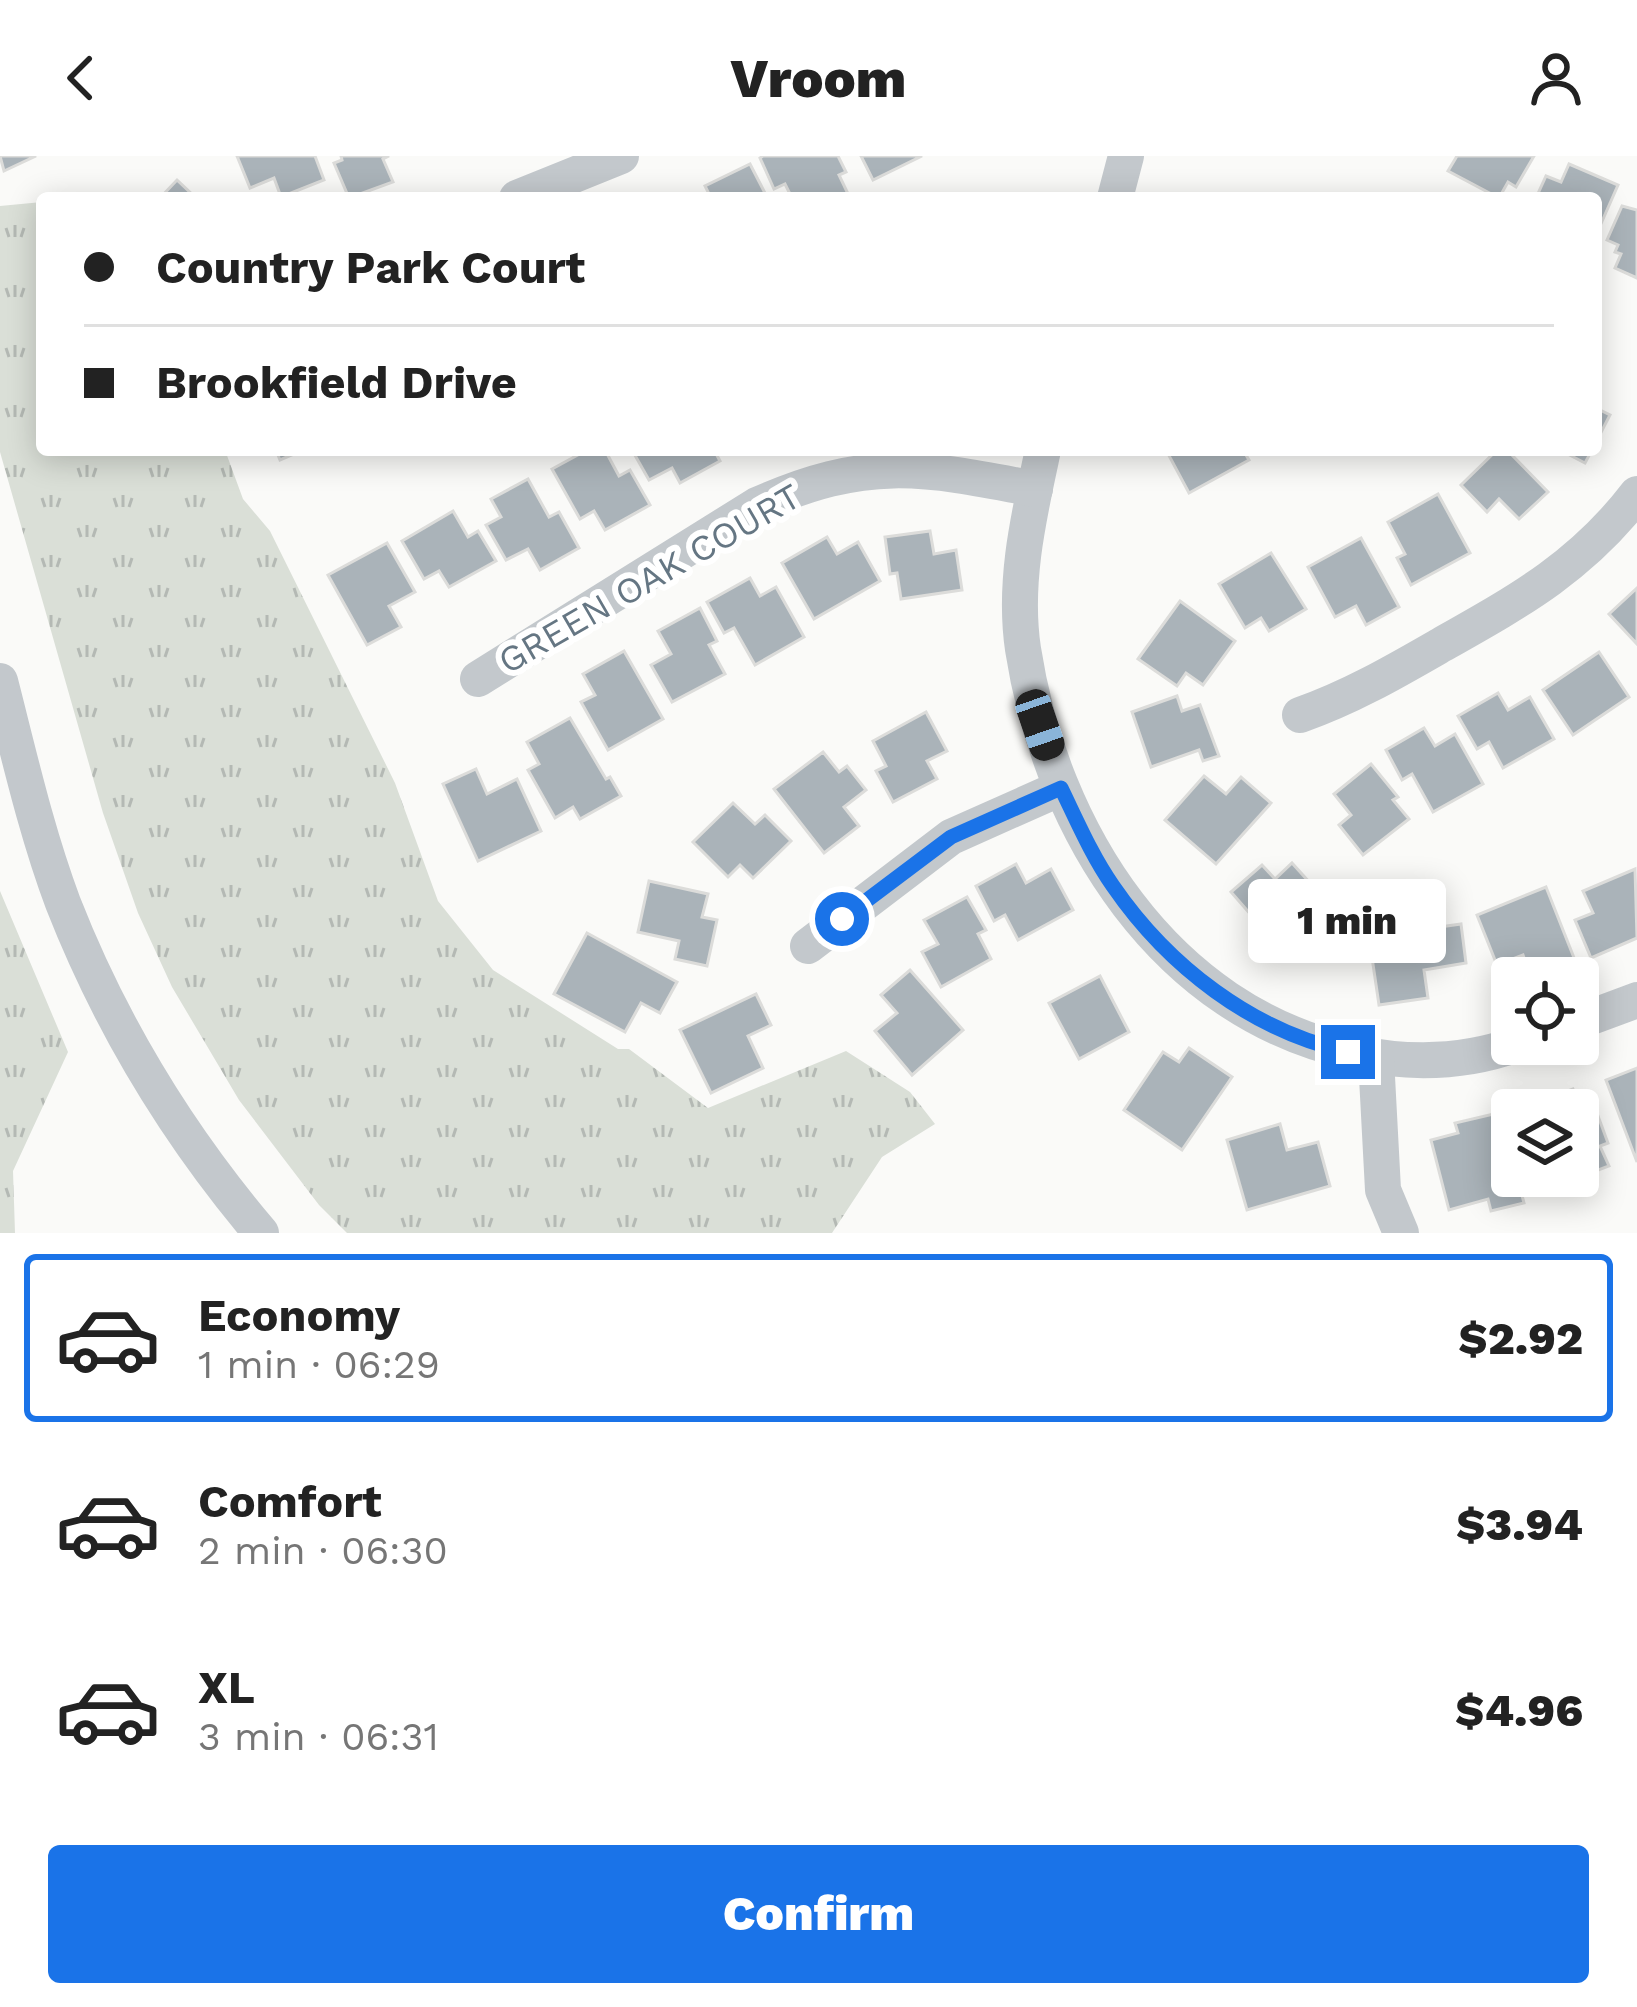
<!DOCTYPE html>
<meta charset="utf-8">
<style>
:root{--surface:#fff;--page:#f6f6f6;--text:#222;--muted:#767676;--line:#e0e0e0;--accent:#1a73e8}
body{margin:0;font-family:"Work Sans",sans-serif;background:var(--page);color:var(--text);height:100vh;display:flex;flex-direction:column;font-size:45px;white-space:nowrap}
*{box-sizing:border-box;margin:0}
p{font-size:39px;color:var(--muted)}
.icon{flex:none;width:66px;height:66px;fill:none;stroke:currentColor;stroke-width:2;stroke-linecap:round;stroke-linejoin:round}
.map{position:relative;height:1077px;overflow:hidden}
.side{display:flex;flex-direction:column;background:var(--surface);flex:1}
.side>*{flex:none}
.guide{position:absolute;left:36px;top:36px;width:1566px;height:264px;border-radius:12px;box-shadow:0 6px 30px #0003;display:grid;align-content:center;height:264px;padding:0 48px;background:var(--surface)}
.fabs{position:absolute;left:1491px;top:801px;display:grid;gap:24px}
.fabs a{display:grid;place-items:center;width:108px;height:108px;border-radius:12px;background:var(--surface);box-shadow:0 6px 30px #0003;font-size:60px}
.end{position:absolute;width:54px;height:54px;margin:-27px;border:15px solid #1a73e8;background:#fff;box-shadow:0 0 0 6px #fff}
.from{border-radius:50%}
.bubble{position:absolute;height:84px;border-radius:12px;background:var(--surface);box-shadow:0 6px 30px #0003;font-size:39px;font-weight:800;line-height:84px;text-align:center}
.car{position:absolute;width:36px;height:72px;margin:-36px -18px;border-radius:15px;box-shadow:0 0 9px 3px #0007;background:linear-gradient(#222 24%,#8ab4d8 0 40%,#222 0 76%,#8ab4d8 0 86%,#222 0)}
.guide b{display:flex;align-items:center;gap:42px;height:114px;font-size:45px}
.guide b+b{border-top:3px solid var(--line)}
.guide i{width:30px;height:30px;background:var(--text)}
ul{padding:21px 0 0;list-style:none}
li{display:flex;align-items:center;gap:36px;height:168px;margin:0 24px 18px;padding:0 24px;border:6px solid transparent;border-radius:12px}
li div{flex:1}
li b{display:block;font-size:45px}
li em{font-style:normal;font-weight:800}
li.on{border-color:var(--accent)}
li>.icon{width:108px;height:108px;stroke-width:1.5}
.button{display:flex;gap:24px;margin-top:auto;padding:24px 48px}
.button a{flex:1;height:138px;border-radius:12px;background:var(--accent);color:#fff;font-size:48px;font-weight:800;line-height:138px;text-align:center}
header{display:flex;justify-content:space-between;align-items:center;height:156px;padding:0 48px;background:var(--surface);font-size:54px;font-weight:800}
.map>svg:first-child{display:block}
.grass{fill:url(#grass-tufts)}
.building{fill:#aab3b9;stroke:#dcdcda;stroke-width:3}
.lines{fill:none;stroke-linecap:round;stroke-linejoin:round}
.street{stroke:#c3c8cc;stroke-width:36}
.route{stroke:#1a73e8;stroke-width:15}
.labels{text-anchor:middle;stroke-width:12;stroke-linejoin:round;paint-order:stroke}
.street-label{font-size:36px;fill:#657683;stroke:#fff}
</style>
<header><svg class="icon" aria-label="back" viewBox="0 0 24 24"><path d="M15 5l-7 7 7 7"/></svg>Vroom<svg class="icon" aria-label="person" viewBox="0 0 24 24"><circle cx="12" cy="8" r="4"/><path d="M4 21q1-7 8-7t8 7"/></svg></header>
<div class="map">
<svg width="1637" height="1077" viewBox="0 0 1637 1077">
<defs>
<pattern id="grass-tufts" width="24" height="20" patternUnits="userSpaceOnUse" patternTransform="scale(3)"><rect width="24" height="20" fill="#dadfd7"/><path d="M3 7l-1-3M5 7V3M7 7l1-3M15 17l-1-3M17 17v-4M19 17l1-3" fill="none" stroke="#b4b9b4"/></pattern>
</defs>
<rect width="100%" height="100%" fill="#fafaf8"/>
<g class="grass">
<path d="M42,46V294H225L243,343L270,375L395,627L438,745L493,814L618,893H629L708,952L846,895L910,936L935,968L882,1001L832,1077H347L319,1049L239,944L172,831L138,757L103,657L0,296V50Z"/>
<path d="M0,735L68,896L13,1015L15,1077H0Z"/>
</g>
<g class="building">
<path d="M0,0H36L4,15Z"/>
<path d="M237,0H315L324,24L281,41L274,22L250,32Z"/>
<path d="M341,0H389L383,3L393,26L349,42L334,7L342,4Z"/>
<path d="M763,0H838L846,16L839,19L850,42H792L785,28L774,33L760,2Z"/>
<path d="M861,0H922L873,24Z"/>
<path d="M1457,0H1534L1516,31L1508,26L1499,42L1448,15Z"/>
<path d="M750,8L766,39L711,42L705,30Z"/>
<path d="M1569,8L1618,29L1596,79V42H1536L1546,20L1561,26Z"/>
<path d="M177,24L196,42H160Z"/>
<path d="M1622,50L1637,54V122L1615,112L1621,98L1615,96L1618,89L1607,84Z"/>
<path d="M1596,252L1610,259L1596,286Z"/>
<path d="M276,294H303L280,304Z"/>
<path d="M587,294H605L619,320L630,314L650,349L605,374L594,355L580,363L552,313Z"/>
<path d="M632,294H714L720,305L680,327L672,312L649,324Z"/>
<path d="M1166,294H1243L1249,304L1189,337Z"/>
<path d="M1497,294H1507L1548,336L1519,363L1499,343L1487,356L1461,329Z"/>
<path d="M1560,294H1592L1585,307Z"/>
<path d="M528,323L549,361L559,356L579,392L540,414L528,393L506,404L486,369L501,361L491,343Z"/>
<path d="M1438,338L1470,397L1411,429L1397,402L1405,398L1388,366Z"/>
<path d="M453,355L468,381L478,375L496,405L449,431L439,415L424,423L402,385Z"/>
<path d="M930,375L934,398L956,394L962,434L901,443L897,417L890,418L885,381Z"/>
<path d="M827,381L837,398L858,386L880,425L814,463L782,407Z"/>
<path d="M1361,382L1399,451L1366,469L1356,450L1335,461L1308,411Z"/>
<path d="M387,387L415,436L389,450L401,471L367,489L328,419Z"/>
<path d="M1271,397L1306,453L1269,475L1261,462L1245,472L1219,428Z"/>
<path d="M750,422L760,440L776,431L804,481L755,509L734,472L724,477L707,446Z"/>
<path d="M1637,432V488L1609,458Z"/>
<path d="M1180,445L1235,485L1203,529L1186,517L1177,530L1138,503Z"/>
<path d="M700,452L717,485L709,489L725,518L672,546L651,509L671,498L658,475Z"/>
<path d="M624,495L663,563L608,594L581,546L595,539L583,518Z"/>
<path d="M1599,496L1629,541L1573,579L1543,534Z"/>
<path d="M1498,537L1508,554L1530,541L1554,583L1503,612L1489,586L1477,593L1458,560Z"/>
<path d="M1177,540L1182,555L1200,549L1219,600L1203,605L1199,594L1151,611L1132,556Z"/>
<path d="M926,556L947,595L927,605L937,623L893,646L876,615L886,610L873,585Z"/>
<path d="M570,562L606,623L610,621L621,640L580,663L573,651L555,662L528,614L539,608L527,586Z"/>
<path d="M1424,572L1435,590L1455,578L1483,628L1433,656L1412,618L1402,624L1386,594Z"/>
<path d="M823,596L839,616L847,610L866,634L844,651L859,670L824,697L774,633Z"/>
<path d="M1371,608L1398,641L1393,644L1409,663L1363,699L1339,669L1351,659L1334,638Z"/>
<path d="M476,613L487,638L517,623L541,675L478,705L443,628Z"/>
<path d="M1204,620L1226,638L1241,621L1271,647L1216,708L1165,664Z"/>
<path d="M733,647L755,668L765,659L791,685L753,722L740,709L728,721L693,686Z"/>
<path d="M1292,707L1329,748L1280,792L1231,736L1262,709L1275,723Z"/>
<path d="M1016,708L1026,727L1051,713L1073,754L1018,784L1005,759L994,765L976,730Z"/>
<path d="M1635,713L1637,782L1591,802L1575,764L1593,757L1583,735Z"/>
<path d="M649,725L708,738L702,761L717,764L707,810L675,803L679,785L638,776Z"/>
<path d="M1546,731L1578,812L1553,822H1531L1523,799L1497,809L1477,759Z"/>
<path d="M967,741L986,774L978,778L991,803L941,831L922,796L938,788L924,764Z"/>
<path d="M1461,768L1466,807L1424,814L1428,842L1379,849L1369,781Z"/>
<path d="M587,777L677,826L660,857L641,847L625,876L554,838Z"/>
<path d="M910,814L963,874L912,919L875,875L897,857L881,839Z"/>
<path d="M1100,820L1129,876L1079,903L1049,847Z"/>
<path d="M756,838L771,869L748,880L763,912L711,937L680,874Z"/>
<path d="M1189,892L1232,921L1182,994L1124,954L1163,896L1179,906Z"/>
<path d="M1637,912V1006L1606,924Z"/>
<path d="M1573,933L1578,946L1591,941L1608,987L1600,990L1609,1010L1548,1033L1543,1020H1578V954H1545L1542,945Z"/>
<path d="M1502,956L1512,998V1020H1517L1524,1047L1491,1055L1488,1043L1449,1054L1431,984L1458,977L1455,967Z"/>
<path d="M1280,968L1287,994L1318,986L1330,1030L1247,1054L1227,984Z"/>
</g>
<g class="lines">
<g class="street">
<path d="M517,42L621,0"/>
<path d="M1115,42L1126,0"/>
<path d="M1043,294C1029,359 1013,426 1023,493C1051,675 1165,857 1355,897C1409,908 1465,907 1517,888"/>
<path d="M478,523L757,349C867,300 921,311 1035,333"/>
<path d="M0,525C19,599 36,675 63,747C110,867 178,979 261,1077"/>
<path d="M1300,559C1351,541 1394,516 1441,489C1519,445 1581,411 1637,338"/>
<path d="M808,790L951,681L1061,632"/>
<path d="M1578,866L1637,844"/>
<path d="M1376,902L1383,1034L1401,1077"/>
</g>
</g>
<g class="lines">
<path class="route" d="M842,763L951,681L1061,632C1077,665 1092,700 1113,730C1168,810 1252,875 1348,896"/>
</g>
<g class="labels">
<g class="street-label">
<text transform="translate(649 422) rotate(-30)" y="13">GREEN OAK COURT</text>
</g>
</g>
</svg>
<div class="fabs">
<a><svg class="icon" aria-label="locate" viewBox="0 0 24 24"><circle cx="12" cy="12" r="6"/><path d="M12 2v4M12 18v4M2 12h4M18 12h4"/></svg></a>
<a><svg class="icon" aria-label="layers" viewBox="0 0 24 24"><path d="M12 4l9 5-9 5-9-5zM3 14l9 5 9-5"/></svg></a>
</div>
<i class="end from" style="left:842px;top:763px"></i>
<i class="end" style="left:1348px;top:896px"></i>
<div class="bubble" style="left:1248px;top:723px;width:198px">1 min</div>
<i class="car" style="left:1040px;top:569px;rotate:161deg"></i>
<div class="guide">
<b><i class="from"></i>Country Park Court</b>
<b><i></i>Brookfield Drive</b>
</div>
</div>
<section class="side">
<ul>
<li class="on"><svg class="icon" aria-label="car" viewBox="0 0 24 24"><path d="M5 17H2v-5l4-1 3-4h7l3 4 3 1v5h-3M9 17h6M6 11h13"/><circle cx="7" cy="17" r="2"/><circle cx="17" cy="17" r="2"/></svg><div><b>Economy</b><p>1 min · 06:29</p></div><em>$2.92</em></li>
<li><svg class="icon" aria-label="car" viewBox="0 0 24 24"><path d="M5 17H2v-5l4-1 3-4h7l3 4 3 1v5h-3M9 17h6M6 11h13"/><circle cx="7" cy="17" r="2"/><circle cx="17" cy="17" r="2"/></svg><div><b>Comfort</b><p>2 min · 06:30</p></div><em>$3.94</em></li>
<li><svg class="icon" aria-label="car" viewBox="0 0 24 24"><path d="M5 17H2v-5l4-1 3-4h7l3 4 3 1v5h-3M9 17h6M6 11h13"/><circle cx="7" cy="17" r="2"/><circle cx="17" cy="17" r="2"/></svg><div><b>XL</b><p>3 min · 06:31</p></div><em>$4.96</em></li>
</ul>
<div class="button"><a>Confirm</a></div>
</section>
